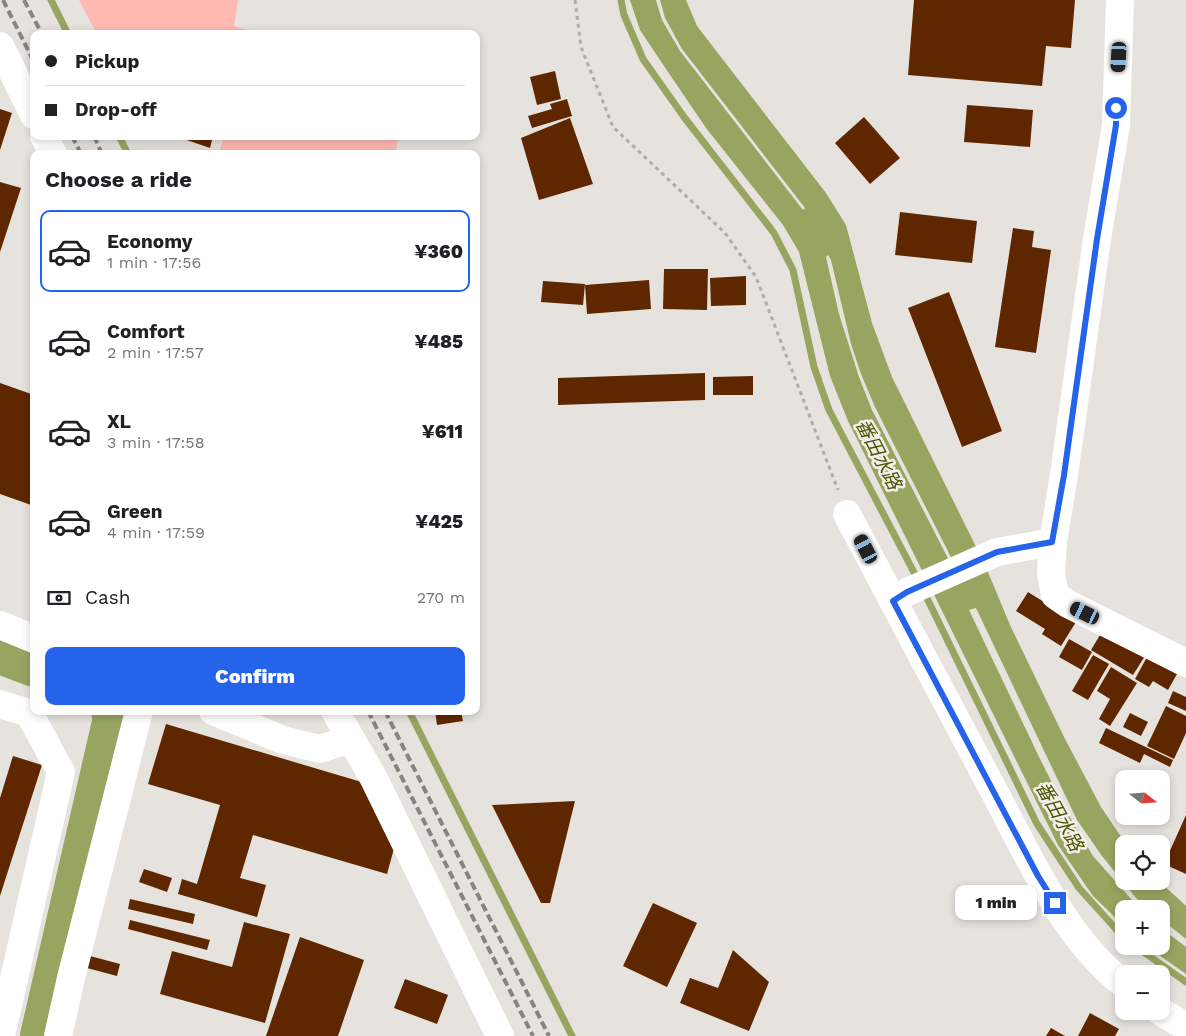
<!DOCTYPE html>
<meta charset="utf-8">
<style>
:root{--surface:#fff;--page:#f2f2f2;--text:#202124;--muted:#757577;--line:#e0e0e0;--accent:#2563eb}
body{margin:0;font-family:"Work Sans","Noto Sans JP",sans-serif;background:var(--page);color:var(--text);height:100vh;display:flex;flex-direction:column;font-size:19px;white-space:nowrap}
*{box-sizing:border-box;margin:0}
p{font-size:16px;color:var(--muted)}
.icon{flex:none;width:28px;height:28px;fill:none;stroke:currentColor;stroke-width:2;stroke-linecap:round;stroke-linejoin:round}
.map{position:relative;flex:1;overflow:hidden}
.side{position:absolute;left:30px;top:150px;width:450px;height:565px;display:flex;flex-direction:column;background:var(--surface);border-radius:10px;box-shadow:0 2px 8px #0003}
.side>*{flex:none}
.top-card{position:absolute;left:30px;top:30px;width:450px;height:110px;border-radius:10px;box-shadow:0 2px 8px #0003;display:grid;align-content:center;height:110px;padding:0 15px;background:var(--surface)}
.needle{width:32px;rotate:107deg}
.controls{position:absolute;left:1115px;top:770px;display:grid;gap:10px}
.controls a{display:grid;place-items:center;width:55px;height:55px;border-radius:10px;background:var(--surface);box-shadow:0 2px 8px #0003;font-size:25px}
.end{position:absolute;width:22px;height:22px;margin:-11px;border:6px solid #2563eb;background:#fff;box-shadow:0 0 0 2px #fff}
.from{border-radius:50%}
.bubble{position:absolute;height:35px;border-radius:10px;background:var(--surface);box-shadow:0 2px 8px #0003;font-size:16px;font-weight:800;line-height:35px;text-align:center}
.car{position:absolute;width:15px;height:30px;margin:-15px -8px;border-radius:6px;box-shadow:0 0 4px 1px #0007;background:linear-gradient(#222 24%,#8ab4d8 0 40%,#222 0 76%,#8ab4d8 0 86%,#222 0)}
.top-card b{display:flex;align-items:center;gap:18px;height:48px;font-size:19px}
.top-card b+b{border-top:1px solid var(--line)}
.top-card i{width:12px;height:12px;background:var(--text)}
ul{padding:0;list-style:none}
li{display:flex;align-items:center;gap:15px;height:82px;margin:0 10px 8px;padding:0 5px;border:2px solid transparent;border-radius:10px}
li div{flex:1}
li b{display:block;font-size:19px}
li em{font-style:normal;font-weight:800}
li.active{border-color:var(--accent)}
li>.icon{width:45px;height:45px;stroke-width:1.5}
h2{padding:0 15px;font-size:22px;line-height:60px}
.pay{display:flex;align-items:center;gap:12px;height:55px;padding:0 15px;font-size:19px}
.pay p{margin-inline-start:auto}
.primary-button{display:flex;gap:10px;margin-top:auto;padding:10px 15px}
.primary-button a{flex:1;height:58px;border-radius:10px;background:var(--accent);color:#fff;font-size:20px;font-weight:800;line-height:58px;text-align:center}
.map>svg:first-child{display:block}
.green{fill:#ffb8b2}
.water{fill:#98a560;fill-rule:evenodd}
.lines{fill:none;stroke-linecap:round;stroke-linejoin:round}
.stream{stroke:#98a560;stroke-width:7}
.river{stroke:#98a560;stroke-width:42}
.building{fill:#5f2700}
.path{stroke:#b0adaa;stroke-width:3;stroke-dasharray:4 4;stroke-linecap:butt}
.street{stroke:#fff;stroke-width:28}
.secondary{stroke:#fff;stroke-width:28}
.rail{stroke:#868481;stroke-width:4;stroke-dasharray:8 4;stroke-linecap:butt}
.route{stroke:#2563eb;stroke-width:6}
.labels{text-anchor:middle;stroke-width:5;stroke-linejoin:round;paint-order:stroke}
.water-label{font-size:19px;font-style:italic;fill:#4c5703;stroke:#f3efec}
</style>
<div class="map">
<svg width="1186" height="1036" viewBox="0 0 1186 1036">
<rect width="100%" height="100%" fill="#e6e2de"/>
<g class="green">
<path d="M79,0H238L234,26L259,34H97Z"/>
<path d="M224,136H398L396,154H219Z"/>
</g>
<g class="water">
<path d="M630,0H656L662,20L680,51L803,210L805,208L682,49L665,18L660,0H686L697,26L826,193L846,225L872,323L892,377L985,565L1010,625L1064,737L1101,807L1126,844H1124V881H1159L1186,906V939L1161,919V909H1149L1136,898L1102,856L1077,820L976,608L969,610L1041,761L1068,814L1093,856L1140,909H1124V926L1093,896L1058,845L848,421L830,376L799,252L783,225L706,128L664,66L640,30ZM828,255L831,260L851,344L861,374L875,407L961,577L958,578L872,410L859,377L839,314L826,257Z"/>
<path d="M1161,928L1186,947V974L1146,946H1161Z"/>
</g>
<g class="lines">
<g class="stream">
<path d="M51,0L68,34"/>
<path d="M621,0L624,15L643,59L684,117L774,233L793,270L814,367L829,410L918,580"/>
<path d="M119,136L128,154"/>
<path d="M924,592L1037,824L1079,888L1124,938"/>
<path d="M409,711L572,1036"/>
<path d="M1135,946L1186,982"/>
</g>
<g class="river">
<path d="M0,653L34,666"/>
<path d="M41,1036L114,718L112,711"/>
</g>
</g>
<g class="building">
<path d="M914,0H1075L1071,48L1046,46L1042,86L908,75Z"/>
<path d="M555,71L561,99L537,105L530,77Z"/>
<path d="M567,99L572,116L532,128L528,116L552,109L550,104Z"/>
<path d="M967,105L1033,110L1030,147L964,142Z"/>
<path d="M0,109L12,113L0,150Z"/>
<path d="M864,117L900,158L870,184L835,143Z"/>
<path d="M570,118L593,184L539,200L521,138Z"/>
<path d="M175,136H213L210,148Z"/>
<path d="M0,182L21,188L0,252Z"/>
<path d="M900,212L977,221L972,263L895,255Z"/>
<path d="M1013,228L1034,231L1032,247L1051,250L1036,353L995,347Z"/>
<path d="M664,269H708L707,310L663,309Z"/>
<path d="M746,276V305L711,306L710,278Z"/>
<path d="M649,280L651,309L587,314L585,285Z"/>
<path d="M543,281L585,284L583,305L541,302Z"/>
<path d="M949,292L1002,431L962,447L908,308Z"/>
<path d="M705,373V400L558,405V378Z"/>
<path d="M753,376V395H713V377Z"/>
<path d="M0,383L34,395V506L0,494Z"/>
<path d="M1028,592L1076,622L1061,646L1042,634L1045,629L1016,611Z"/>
<path d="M1103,630L1145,656L1133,675L1091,650Z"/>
<path d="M1069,639L1092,652L1082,670L1059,657Z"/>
<path d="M1093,655L1109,664L1088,700L1072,691Z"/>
<path d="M1147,657L1177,674L1168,690L1153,681L1149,687L1135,679Z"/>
<path d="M1111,667L1137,683L1110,726L1099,719L1110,699L1097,691Z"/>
<path d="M1173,691L1186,697V711L1168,703Z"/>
<path d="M1166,706L1186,716V733L1174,759L1147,746Z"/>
<path d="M435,711H461L463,721L437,725Z"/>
<path d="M1130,713L1148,722L1141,736L1123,727Z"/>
<path d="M166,724L365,783L395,845L387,874L253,835L240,878L266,885L257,917L178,894L182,879L197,884L220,805L148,784Z"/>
<path d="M1106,728L1173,760L1170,767L1144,754L1140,763L1099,743Z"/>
<path d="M13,756L42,765L0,896V798Z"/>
<path d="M575,801L550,903H541L492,805Z"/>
<path d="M1186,815V874L1164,864Z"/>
<path d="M144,869L172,878L167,892L139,882Z"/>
<path d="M130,899L195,914L193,924L128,909Z"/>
<path d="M653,903L697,923L667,987L623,966Z"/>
<path d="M130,920L210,940L207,950L128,929Z"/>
<path d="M244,922L290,934L265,1023L160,994L172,951L232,967Z"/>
<path d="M300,937L364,960L338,1036H266Z"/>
<path d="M733,950L769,982L749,1031L680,1003L690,978L718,988Z"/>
<path d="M90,956L120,964L117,976L87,968Z"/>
<path d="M405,979L448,995L437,1024L394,1008Z"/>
<path d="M1090,1013L1119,1029L1115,1036H1078Z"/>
<path d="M1051,1028L1065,1036H1046Z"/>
</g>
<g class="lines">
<path class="path" d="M575,0L581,47L613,127L725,233L756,277L838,490"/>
<g class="street">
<path d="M0,46L34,115"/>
<path d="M44,136L53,154"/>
<path d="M847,514L893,601"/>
<path d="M1053,542L997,552L907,592L893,601C927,665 961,729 995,793C1029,857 1065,939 1124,984"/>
<path d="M0,625L34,639"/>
<path d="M0,704L29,713L61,772L1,1036"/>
<path d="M213,711L283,740L320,749L350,739"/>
<path d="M335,711L373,777L500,1036"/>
<path d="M1160,1011L1186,1027"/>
<path d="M58,1036L71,978L139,711"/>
</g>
<path class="secondary" d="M1120,0L1116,125L1097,239L1064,475L1053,542L1051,574L1055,595L1068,604L1186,663"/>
<g class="rail">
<path d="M3,0L34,62"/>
<path d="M24,0L42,34"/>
<path d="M72,136L81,154"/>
<path d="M94,136L102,154"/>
<path d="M368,711L533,1036"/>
<path d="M385,711L549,1036"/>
</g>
</g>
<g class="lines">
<path class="route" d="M1055,903L1038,876L893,601L907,592L997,552L1052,542L1064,475L1097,239L1116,125V108"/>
</g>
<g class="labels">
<g class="water-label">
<text transform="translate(879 454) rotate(63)" y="7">番田水路</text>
<text transform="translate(1060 816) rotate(61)" y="7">番田水路</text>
</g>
</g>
</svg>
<div class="controls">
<a><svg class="needle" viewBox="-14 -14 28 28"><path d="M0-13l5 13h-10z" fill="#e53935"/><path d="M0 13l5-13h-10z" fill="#757577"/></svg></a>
<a><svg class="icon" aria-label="locate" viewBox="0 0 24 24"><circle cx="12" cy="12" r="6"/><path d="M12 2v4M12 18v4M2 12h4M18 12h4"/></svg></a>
<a>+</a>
<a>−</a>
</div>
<i class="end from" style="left:1116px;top:108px"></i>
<i class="end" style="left:1055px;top:903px"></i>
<div class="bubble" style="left:955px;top:885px;width:82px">1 min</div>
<i class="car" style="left:1119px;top:57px;rotate:183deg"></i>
<i class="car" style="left:866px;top:549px;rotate:332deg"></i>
<i class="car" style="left:1085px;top:613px;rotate:296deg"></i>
<div class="top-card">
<b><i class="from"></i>Pickup</b>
<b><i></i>Drop-off</b>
</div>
<section class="side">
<h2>Choose a ride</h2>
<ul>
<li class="active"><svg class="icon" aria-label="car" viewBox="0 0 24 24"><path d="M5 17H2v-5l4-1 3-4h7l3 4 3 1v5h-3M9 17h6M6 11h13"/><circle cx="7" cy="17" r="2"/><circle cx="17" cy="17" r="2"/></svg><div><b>Economy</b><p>1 min · 17:56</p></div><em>¥360</em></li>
<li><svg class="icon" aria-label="car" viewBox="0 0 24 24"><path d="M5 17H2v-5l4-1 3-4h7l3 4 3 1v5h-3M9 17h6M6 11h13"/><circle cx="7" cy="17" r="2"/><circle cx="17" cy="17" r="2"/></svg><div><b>Comfort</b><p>2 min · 17:57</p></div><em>¥485</em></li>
<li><svg class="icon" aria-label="car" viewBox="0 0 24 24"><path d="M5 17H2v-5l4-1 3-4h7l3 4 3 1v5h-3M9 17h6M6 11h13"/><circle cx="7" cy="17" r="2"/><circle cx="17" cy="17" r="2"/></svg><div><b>XL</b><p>3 min · 17:58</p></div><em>¥611</em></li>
<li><svg class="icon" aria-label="car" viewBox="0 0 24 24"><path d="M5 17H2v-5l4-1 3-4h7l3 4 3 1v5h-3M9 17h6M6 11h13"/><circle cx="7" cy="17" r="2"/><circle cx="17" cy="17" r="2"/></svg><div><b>Green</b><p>4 min · 17:59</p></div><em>¥425</em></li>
</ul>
<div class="pay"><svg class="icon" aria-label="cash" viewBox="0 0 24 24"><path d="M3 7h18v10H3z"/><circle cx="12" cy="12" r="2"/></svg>Cash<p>270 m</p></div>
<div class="primary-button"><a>Confirm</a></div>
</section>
</div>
